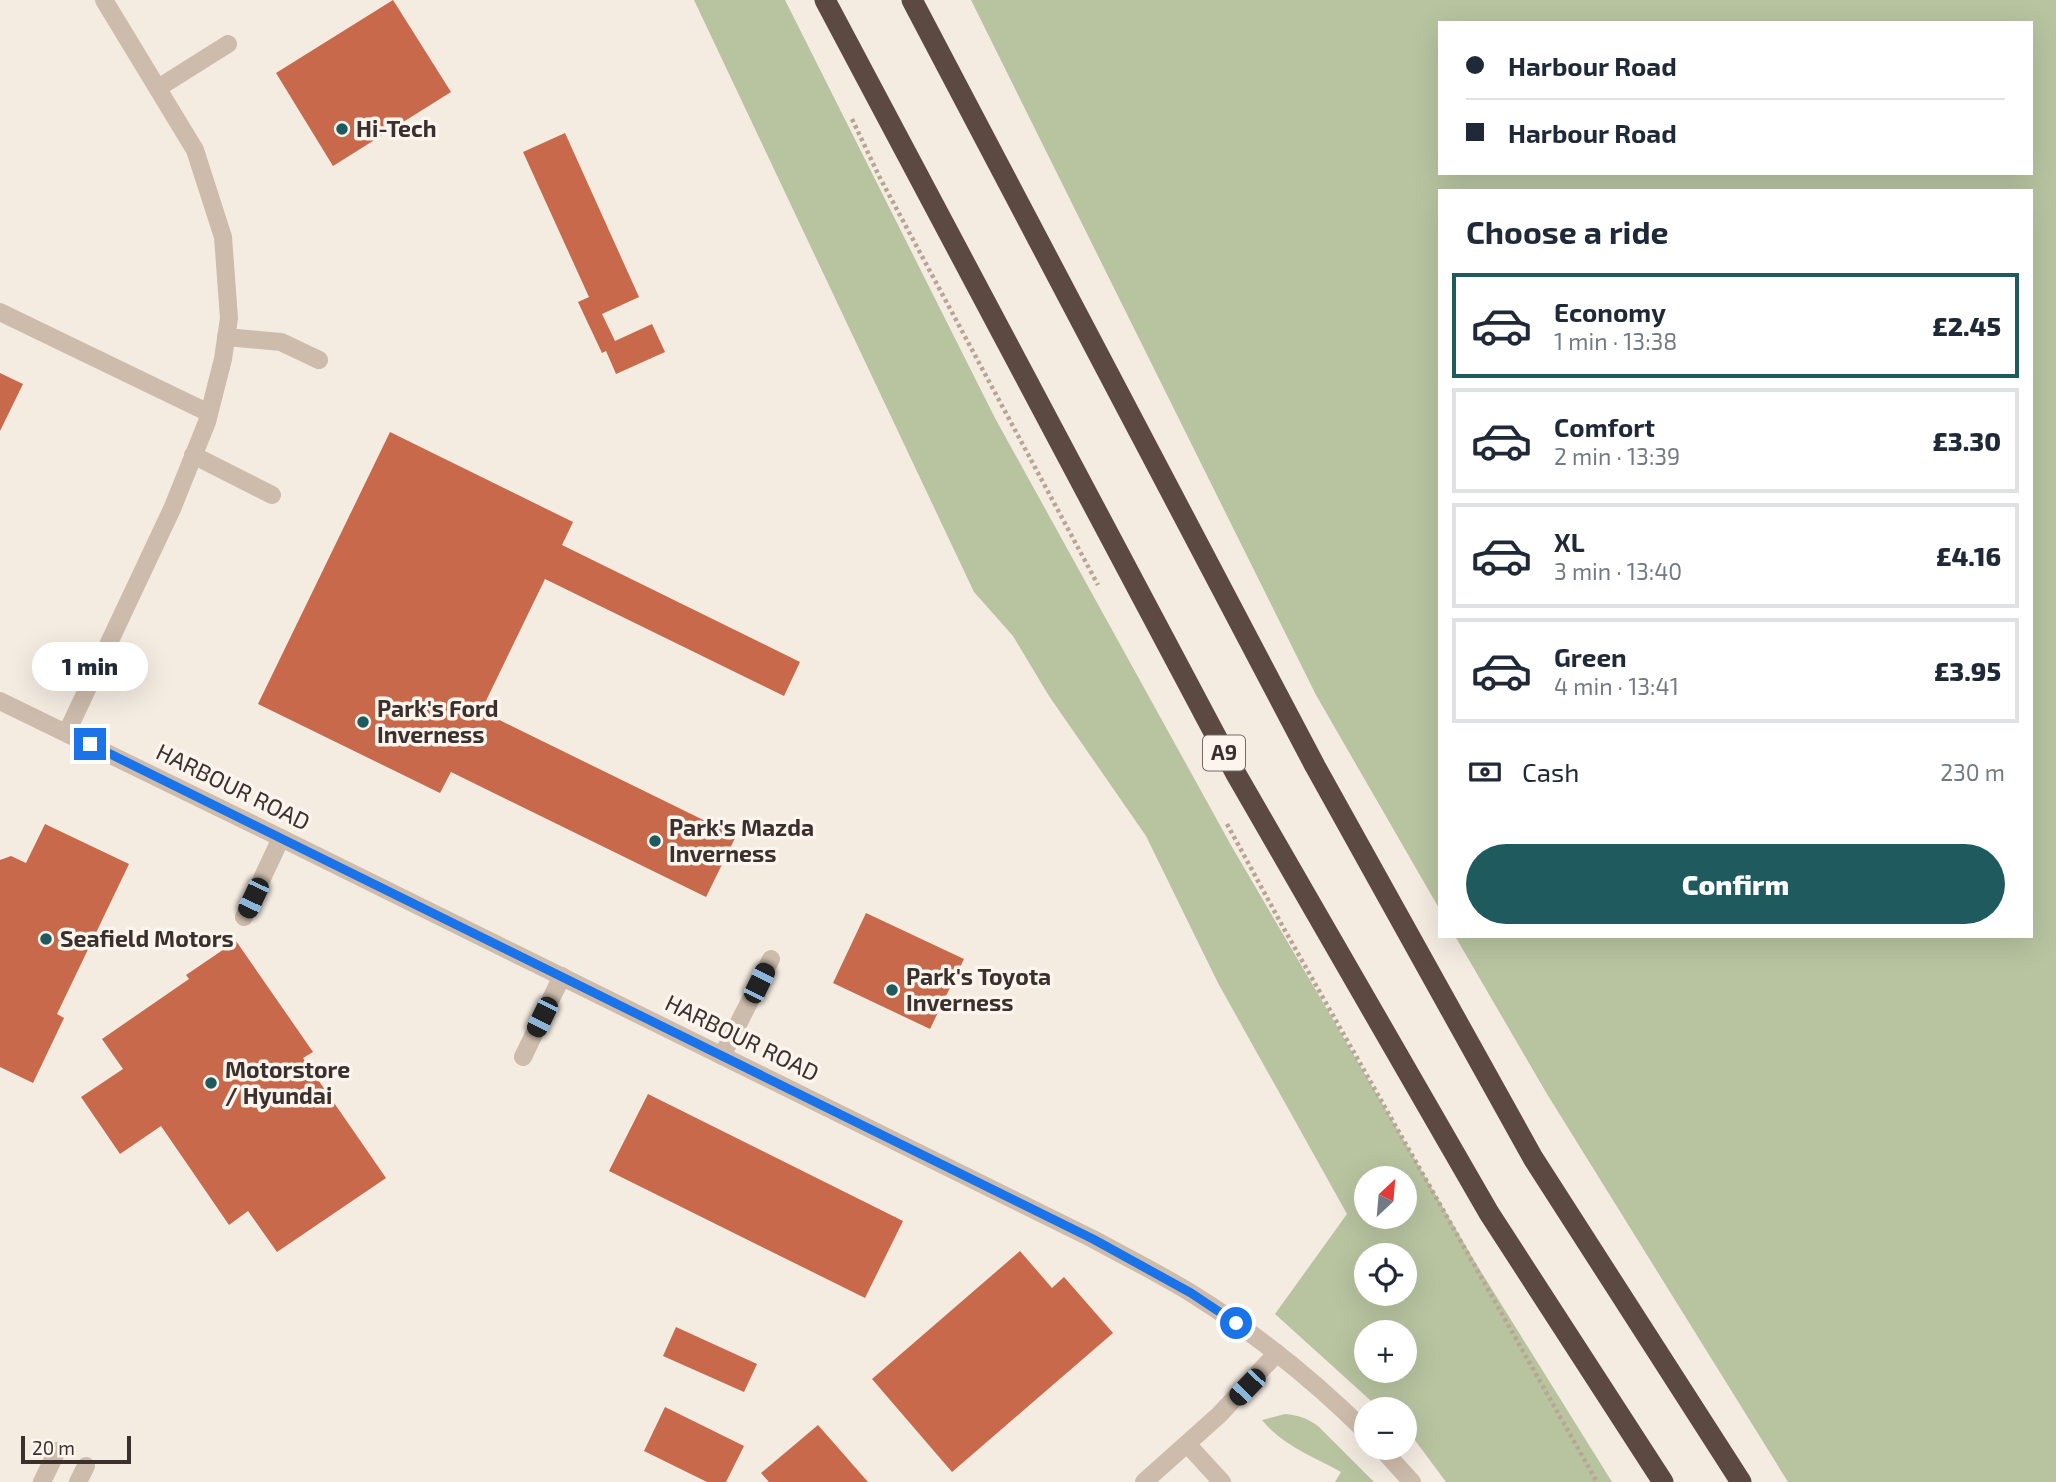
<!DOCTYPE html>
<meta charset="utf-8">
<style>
:root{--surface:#fff;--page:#f2f2f3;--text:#1f2937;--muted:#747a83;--line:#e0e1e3;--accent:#1f5a5e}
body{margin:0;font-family:"Exo 2",sans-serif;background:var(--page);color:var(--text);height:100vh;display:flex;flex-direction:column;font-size:26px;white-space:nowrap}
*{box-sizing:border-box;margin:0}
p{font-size:23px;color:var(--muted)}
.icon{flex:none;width:38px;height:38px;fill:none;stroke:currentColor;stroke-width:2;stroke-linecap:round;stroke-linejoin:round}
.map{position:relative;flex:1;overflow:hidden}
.details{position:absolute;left:1438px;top:189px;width:595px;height:749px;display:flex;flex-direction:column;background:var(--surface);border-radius:0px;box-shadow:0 7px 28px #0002}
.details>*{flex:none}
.top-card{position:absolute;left:1438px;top:21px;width:595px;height:154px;border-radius:0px;box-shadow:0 7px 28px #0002;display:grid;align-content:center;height:154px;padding:0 28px;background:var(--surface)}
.needle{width:46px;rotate:26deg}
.fabs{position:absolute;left:1354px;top:1166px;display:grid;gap:14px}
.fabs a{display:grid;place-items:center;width:63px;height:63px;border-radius:50%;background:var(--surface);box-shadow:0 7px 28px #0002;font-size:35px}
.scale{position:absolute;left:21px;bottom:18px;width:110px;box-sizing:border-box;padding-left:7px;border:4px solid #3b302b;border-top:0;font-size:19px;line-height:24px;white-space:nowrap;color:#3b302b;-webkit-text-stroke:5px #fbf5ee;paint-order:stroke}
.end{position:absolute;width:32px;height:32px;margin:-16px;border:9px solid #1a73e8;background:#fff;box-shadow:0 0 0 4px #fff}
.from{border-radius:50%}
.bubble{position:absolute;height:49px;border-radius:24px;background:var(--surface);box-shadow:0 7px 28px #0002;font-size:23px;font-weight:800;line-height:49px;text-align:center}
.car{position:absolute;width:21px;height:42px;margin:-21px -10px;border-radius:9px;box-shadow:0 0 5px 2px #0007;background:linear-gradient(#222 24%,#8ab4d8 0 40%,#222 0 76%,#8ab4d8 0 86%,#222 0)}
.top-card b{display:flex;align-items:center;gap:24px;height:66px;font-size:26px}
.top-card b+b{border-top:2px solid var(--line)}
.top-card i{width:18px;height:18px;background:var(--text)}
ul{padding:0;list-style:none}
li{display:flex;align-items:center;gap:21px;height:105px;margin:0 14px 10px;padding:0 14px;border:4px solid var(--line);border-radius:0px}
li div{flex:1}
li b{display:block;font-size:26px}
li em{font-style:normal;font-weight:800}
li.current{border-color:var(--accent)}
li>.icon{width:63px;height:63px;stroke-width:1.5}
h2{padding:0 28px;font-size:32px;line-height:84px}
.pay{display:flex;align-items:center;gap:18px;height:77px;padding:0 28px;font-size:26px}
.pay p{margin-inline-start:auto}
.cta{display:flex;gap:14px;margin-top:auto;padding:14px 28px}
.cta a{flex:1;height:80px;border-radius:42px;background:var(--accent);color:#fff;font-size:28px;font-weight:800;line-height:80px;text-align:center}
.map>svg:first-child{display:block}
.green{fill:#b8c4a0;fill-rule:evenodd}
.building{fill:#c8694b}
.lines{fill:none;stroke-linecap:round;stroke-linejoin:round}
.path{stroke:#b9a596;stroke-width:4.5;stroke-dasharray:3.5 3.5;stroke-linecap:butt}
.minor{stroke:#cdbbac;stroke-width:18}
.highway{stroke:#5c4a42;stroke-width:21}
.route{stroke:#1a73e8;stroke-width:9}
.poi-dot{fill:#1f5a5e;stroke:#fbf5ee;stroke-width:2.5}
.labels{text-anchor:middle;stroke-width:7;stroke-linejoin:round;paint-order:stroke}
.shield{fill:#fbf5ee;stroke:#756b66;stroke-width:2}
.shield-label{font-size:21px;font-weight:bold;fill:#3b302b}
.poi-label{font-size:23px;font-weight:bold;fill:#3b302b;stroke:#fbf5ee;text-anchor:start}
.street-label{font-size:23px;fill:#3b302b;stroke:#fbf5ee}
</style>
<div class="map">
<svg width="2056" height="1482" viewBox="0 0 2056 1482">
<rect width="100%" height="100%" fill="#f4ebe1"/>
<g class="green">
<path d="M694,0H785L995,418L1232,847L1475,1262L1612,1482H1446L1414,1439L1405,1432V1409H1380L1275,1314L1347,1214L1218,983L1146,836L1049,696L1013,636L974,592ZM1367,1178H1405V1216H1367ZM1367,1255H1405V1293H1367ZM1367,1332H1405V1370H1367Z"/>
<path d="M971,0H2056V1482H1788L1547,1094L1455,936H2032V191H1440V910L1316,695ZM1440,23H2032V173H1440Z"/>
<path d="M1285,1414C1298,1415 1307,1418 1318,1426L1374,1482H1335L1341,1472C1312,1456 1283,1446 1262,1420Z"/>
</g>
<g class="building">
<path d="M393,0L451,92L333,166L276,73Z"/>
<path d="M565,133L639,297L602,314L615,341L652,324L665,352L616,374L606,351L602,353L578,302L589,297L523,152Z"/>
<path d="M0,373L23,384L0,431Z"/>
<path d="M390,432L573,522L562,545L800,662L784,696L545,579L481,711L736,836L706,897L451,772L440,793L258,704Z"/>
<path d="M45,824L129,864L57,1014L64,1018L33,1083L0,1067V860L11,856L26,863Z"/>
<path d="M866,913L964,959L930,1029L833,983Z"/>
<path d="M236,941L313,1052L303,1058L386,1178L277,1252L248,1211L229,1225L161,1126L120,1154L81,1097L123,1069L102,1039L189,979L186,975Z"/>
<path d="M648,1094L903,1221L865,1298L609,1171Z"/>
<path d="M1020,1251L1052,1288L1064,1277L1113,1333L952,1472L872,1379Z"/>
<path d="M676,1327L757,1364L744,1392L663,1356Z"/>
<path d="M665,1407L744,1446L726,1482H707L644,1451Z"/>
<path d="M818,1425L868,1482H769L761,1473Z"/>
</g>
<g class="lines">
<g class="path">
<path d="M852,119L879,176L1098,585"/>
<path d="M1227,824L1283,927L1597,1482"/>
</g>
<g class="minor">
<path d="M158,88L228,44"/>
<path d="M0,312L209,413"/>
<path d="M226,337L281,342L319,360"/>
<path d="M193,455L272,495"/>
<path d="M0,701L281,838L1093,1239C1126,1257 1160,1274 1191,1293C1255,1333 1314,1380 1367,1433"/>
<path d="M67,732L172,509L207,422L223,359L229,318L223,237L195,150L104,0"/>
<path d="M244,917L281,838"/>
<path d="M722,1056L771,959"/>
<path d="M523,1057L562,976"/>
<path d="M1188,1445L1222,1482"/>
<path d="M1380,1447L1412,1482"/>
<path d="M42,1482L57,1451"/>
<path d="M78,1482L86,1466"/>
<path d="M1144,1482L1219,1415L1277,1353"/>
</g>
<g class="highway">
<path d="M825,0L1236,774L1489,1213L1663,1482"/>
<path d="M912,0L1315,766L1533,1158L1741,1482"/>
</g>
</g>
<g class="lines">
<path class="route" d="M90,744L1093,1239L1191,1293L1236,1323"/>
</g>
<g class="poi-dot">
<circle cx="342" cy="129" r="7"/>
<circle cx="363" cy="722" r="7"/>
<circle cx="655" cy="841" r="7"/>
<circle cx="46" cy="939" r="7"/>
<circle cx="892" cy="990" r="7"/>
<circle cx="211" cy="1083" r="7"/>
</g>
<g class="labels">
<rect class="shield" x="1203" y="735.5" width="42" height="35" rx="5"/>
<g class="shield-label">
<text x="1224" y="760">A9</text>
</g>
<g class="poi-label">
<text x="356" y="137">Hi-Tech</text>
<text x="377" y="717">Park's Ford<tspan x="377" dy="26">Inverness</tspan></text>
<text x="669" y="836">Park's Mazda<tspan x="669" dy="26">Inverness</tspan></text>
<text x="60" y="947">Seafield Motors</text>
<text x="906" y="985">Park's Toyota<tspan x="906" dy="26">Inverness</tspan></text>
<text x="225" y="1078">Motorstore<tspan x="225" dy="26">/ Hyundai</tspan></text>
</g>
<g class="street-label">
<text transform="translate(233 787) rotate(26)" y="8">HARBOUR ROAD</text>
<text transform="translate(742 1038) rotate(26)" y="8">HARBOUR ROAD</text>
</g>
</g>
</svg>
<div class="fabs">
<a><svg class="needle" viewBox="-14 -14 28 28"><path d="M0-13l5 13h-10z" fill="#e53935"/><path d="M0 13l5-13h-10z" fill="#747a83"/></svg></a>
<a><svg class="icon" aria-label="locate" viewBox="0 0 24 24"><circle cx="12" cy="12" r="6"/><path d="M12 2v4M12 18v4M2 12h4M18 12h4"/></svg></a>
<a>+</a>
<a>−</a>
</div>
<div class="scale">20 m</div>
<i class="end from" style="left:1236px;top:1323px"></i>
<i class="end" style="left:90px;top:744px"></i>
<div class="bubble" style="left:32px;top:642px;width:116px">1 min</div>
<i class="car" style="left:253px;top:898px;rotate:205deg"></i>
<i class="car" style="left:759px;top:983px;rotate:26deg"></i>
<i class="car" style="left:542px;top:1017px;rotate:206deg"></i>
<i class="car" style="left:1247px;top:1387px;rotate:224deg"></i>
<div class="top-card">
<b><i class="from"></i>Harbour Road</b>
<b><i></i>Harbour Road</b>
</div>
<section class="details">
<h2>Choose a ride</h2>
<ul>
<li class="current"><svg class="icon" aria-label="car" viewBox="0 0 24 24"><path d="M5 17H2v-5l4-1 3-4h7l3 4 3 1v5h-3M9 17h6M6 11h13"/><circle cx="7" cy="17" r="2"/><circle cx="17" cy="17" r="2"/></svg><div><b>Economy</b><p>1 min · 13:38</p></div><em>£2.45</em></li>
<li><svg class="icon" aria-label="car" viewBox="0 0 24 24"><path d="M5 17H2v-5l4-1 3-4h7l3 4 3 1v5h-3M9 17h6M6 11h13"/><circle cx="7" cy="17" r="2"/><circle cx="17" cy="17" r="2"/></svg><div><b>Comfort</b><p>2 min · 13:39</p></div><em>£3.30</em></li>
<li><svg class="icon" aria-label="car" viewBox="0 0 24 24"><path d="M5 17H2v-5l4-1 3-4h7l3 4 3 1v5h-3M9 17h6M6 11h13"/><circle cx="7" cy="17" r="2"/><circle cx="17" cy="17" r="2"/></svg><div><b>XL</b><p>3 min · 13:40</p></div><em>£4.16</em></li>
<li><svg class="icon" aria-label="car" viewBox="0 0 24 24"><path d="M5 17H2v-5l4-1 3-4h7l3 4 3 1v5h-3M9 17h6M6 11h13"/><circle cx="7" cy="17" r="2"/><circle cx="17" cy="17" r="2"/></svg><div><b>Green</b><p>4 min · 13:41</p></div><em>£3.95</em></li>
</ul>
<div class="pay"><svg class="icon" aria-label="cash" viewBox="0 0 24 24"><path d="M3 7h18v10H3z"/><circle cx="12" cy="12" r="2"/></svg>Cash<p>230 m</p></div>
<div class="cta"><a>Confirm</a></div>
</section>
</div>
